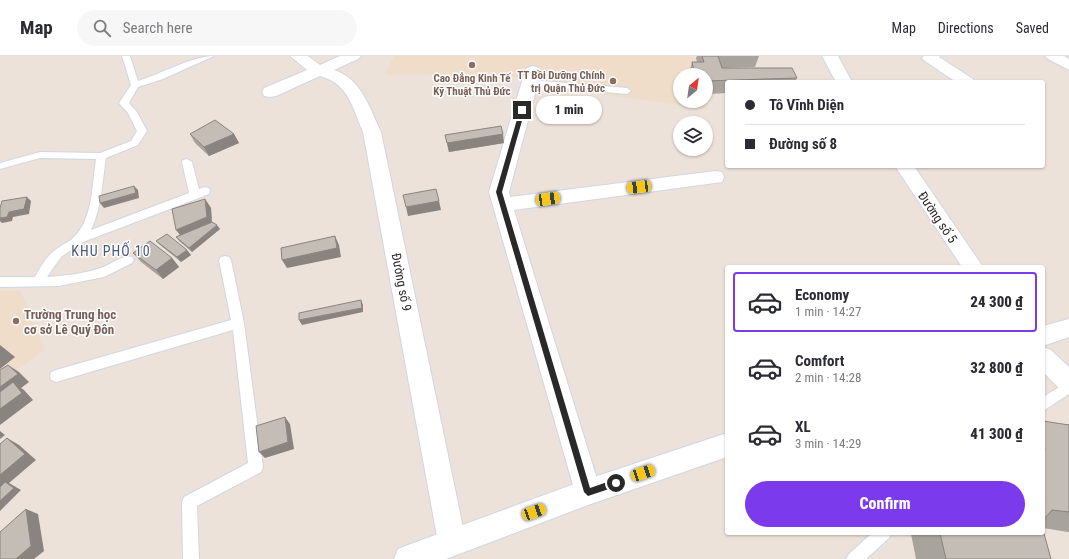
<!DOCTYPE html>
<meta charset="utf-8">
<style>
:root{--surface:#fff;--page:#f7f7f7;--text:#2b2b33;--muted:#7c7c81;--line:#e1e1e2;--accent:#7c3aed}
body{margin:0;font-family:"Roboto Condensed",sans-serif;background:var(--page);color:var(--text);height:100vh;display:flex;flex-direction:column;font-size:15px;white-space:nowrap}
*{box-sizing:border-box;margin:0}
p{font-size:13px;color:var(--muted)}
.icon{flex:none;width:22px;height:22px;fill:none;stroke:currentColor;stroke-width:2;stroke-linecap:round;stroke-linejoin:round}
.map{position:relative;flex:1;overflow:hidden}
.drawer{position:absolute;left:725px;top:209px;width:320px;height:270px;display:flex;flex-direction:column;background:var(--surface);border-radius:4px;box-shadow:0 1px 3px #0004}
.drawer>*{flex:none}
.top-card{position:absolute;left:725px;top:24px;width:320px;height:88px;border-radius:4px;box-shadow:0 1px 3px #0004;display:grid;align-content:center;height:88px;padding:0 20px;background:var(--surface)}
.needle{width:26px;rotate:29deg}
.fabs{position:absolute;left:673px;top:12px;display:grid;gap:8px}
.fabs a{display:grid;place-items:center;width:40px;height:40px;border-radius:50%;background:var(--surface);box-shadow:0 1px 3px #0004;font-size:20px}
.end{position:absolute;width:18px;height:18px;margin:-9px;border:5px solid #292929;background:#fff;box-shadow:0 0 0 2px #fff}
.from{border-radius:50%}
.bubble{position:absolute;height:28px;border-radius:14px;background:var(--surface);box-shadow:0 1px 3px #0004;font-size:13px;font-weight:800;line-height:28px;text-align:center}
.car{position:absolute;width:12px;height:24px;margin:-12px -6px;border-radius:5px;box-shadow:0 0 3px 1px #0007;background:linear-gradient(#f5c518 24%,#345 0 40%,#f5c518 0 76%,#345 0 86%,#f5c518 0)}
.top-card b{display:flex;align-items:center;gap:14px;height:38px;font-size:15px}
.top-card b+b{border-top:1px solid var(--line)}
.top-card i{width:10px;height:10px;background:var(--text)}
ul{padding:7px 0 0;list-style:none}
li{display:flex;align-items:center;gap:12px;height:60px;margin:0 8px 6px;padding:0 12px;border:2px solid transparent;border-radius:4px}
li div{flex:1}
li b{display:block;font-size:15px}
li em{font-style:normal;font-weight:800}
li.current{border-color:var(--accent)}
li>.icon{width:36px;height:36px;stroke-width:1.5}
.button{display:flex;gap:8px;margin-top:auto;padding:8px 20px}
.button a{flex:1;height:46px;border-radius:24px;background:var(--accent);color:#fff;font-size:16px;font-weight:800;line-height:46px;text-align:center}
header{display:flex;align-items:center;gap:24px;box-sizing:border-box;height:56px;padding:0 20px;background:var(--surface);border-bottom:1px solid var(--line)}
header strong{font-size:19px}
nav{display:flex;gap:22px;margin-inline-start:auto;font-size:14px}
.search{width:280px;height:36px;background:var(--page);display:flex;align-items:center;gap:10px;box-sizing:border-box;padding:0 14px;border-radius:22px;color:var(--muted);font-size:15px}
.map>svg:first-child{display:block}
.education{fill:#efddc9}
.lines{fill:none;stroke-linecap:round;stroke-linejoin:round}
.service-casing{stroke:#d0d6e3;stroke-width:2}
.minor-casing{stroke:#d0d6e3;stroke-width:2}
.tertiary-casing{stroke:#d0d6e3;stroke-width:2}
.service{fill:#fff;fill-rule:evenodd}
.minor{fill:#fff;fill-rule:evenodd}
.tertiary{fill:#fff;fill-rule:evenodd}
.wall{fill:#a9a39d}
.shaded-wall{fill:#89847f}
.building{fill:#c4bdb6;stroke:#89847f}
.route{fill:#292929}
.education-dot{fill:#8d6e63;stroke:#fff;stroke-width:1.5}
.labels{text-anchor:middle;stroke-width:3;stroke-linejoin:round;paint-order:stroke}
.far-education-label{font-size:11px;font-weight:bold;fill:#785e54;stroke:#fff;text-anchor:end}
.street-label{font-size:13px;fill:#292929;stroke:#fff}
.education-label{font-size:13px;font-weight:bold;fill:#785e54;stroke:#fff;text-anchor:start}
.neighbourhood-label{font-size:14px;letter-spacing:1px;fill:#48587c;stroke:#fff}
</style>
<header>
<strong>Map</strong>
<div class="search"><svg class="icon" aria-label="search" viewBox="0 0 24 24"><circle cx="10" cy="10" r="6"/><path d="M15 15l6 6"/></svg>Search here</div>
<nav><a>Map</a><a>Directions</a><a>Saved</a></nav>
</header>
<div class="map">
<svg width="1069" height="503" viewBox="0 0 1069 503">
<rect width="100%" height="100%" fill="#ece2da"/>
<g class="education">
<path d="M394,0H695L697,14H685L686,19H680V45H705L707,53L543,30L548,21L385,18Z"/>
<path d="M0,235H21L44,294L0,327Z"/>
</g>
<g class="lines">
<g class="service-casing">
<g id="service">
<path d="M122,0H130L138,25C161,18 192,0 214,0L163,23L138,31L129,47L137,56L147,75L138,89L106,102C102,126 102,151 91,174L189,137L182,106L183,104L187,103L192,106L199,133L205,131L209,132L210,135L209,138L199,142L83,186L61,201L47,221C62,220 90,217 103,211C112,208 123,198 132,201L134,204L132,207L104,221L59,230L0,231V221H35C41,210 47,199 58,192C63,188 69,186 73,182C93,164 92,128 96,103L40,102L0,113V107L40,96L100,97L131,85L137,75L128,57L119,47L131,29Z"/>
<path d="M530,24L627,32L631,35L627,38L527,29L526,27L527,25Z"/>
<path d="M225,200L229,201L231,204L244,267L263,411L261,416L197,450L199,503H183L182,446L184,441L248,407L233,274L56,326L51,324L50,320L51,316L56,314L231,264L219,204L221,201Z"/>
<path d="M1069,325V338L1043,355V341Z"/>
<path d="M872,477H892L889,482L866,503H846L849,498Z"/>
</g>
</g>
<g class="minor-casing">
<g id="minor">
<path d="M290,0H308L320,9L340,0H361L358,3L334,14C361,22 370,53 381,76L466,486L462,496L452,500L442,496L438,486L363,76C352,51 349,28 320,20L276,40L270,41L264,40L262,36L264,32L307,14Z"/>
<path d="M822,0H838L852,26H836Z"/>
<path d="M924,0H940L939,1L973,23L975,26H956L925,5L922,2Z"/>
<path d="M533,10L539,12L541,15L509,136L510,141L715,115L722,116L724,121L722,126L715,127L514,154L601,436L597,445L588,449L579,445L575,436L489,136L525,15L527,12Z"/>
<path d="M895,110H914L983,211H962Z"/>
<path d="M1043,291L1051,294L1069,311V337L1061,334L1043,316Z"/>
</g>
</g>
<g class="tertiary-casing">
<g id="tertiary">
<path d="M1045,0H1064L1069,3V14L1048,3Z"/>
<path d="M1069,263V281L1043,290V270Z"/>
<path d="M727,377V401L588,449L446,503H394L398,493L408,489L588,423Z"/>
</g>
</g>
<use href="#service" class="service"/>
<use href="#minor" class="minor"/>
<use href="#tertiary" class="tertiary"/>
</g>
<g class="wall">
<path d="M697,0H759L755,11L722,12L797,22L795,26H727V37L706,38V19H689L692,6H697L696,2Z"/>
<path d="M190,78H234L239,87L209,100L195,87Z"/>
<path d="M445,79L504,87L449,96Z"/>
<path d="M205,143L211,152L212,166L220,173L192,196L179,185L176,181L180,179Z"/>
<path d="M156,185L187,194L191,199L181,206L160,189Z"/>
<path d="M133,197L172,202L179,211L163,223L141,206Z"/>
<path d="M1043,365L1069,369V476H1068L1043,472Z"/>
<path d="M914,477H1043L1051,503H916L911,478Z"/>
</g>
<g class="shaded-wall">
<path d="M234,78L239,87L209,100L204,91Z"/>
<path d="M503,78L504,87L449,96L447,87Z"/>
<path d="M134,130L138,134L139,142L104,152L100,147Z"/>
<path d="M27,141L31,145L29,158L13,161L12,165L2,167L0,165V162L9,156Z"/>
<path d="M205,143L211,152L212,170L183,183L176,174Z"/>
<path d="M439,145L441,154L408,160L406,151Z"/>
<path d="M217,169L220,173L192,196L189,192Z"/>
<path d="M335,180L339,189L341,201L287,212L282,204Z"/>
<path d="M187,194L191,199L181,206L177,201Z"/>
<path d="M172,202L179,211L163,223L156,214Z"/>
<path d="M361,244L363,249V256L302,269L299,264Z"/>
<path d="M0,289L15,301L0,313Z"/>
<path d="M8,309L19,316L29,326L21,332L24,334L33,344L0,369V331Z"/>
<path d="M285,361L290,368L294,393L265,402L259,396Z"/>
<path d="M0,375L5,379L0,383Z"/>
<path d="M7,382L19,389L36,404L9,427L21,434L0,455V419Z"/>
<path d="M26,453L38,458L44,495L34,503H16Z"/>
</g>
<g class="building">
<path d="M702,0H718L722,12H792L797,22L706,25V19H695L692,6H704Z"/>
<path d="M215,64L234,78L204,91L190,78Z"/>
<path d="M501,70L503,78L447,87L445,79Z"/>
<path d="M134,130L136,137L100,147L99,140Z"/>
<path d="M436,133L439,145L406,151L403,139Z"/>
<path d="M27,141L24,153L9,156L7,161L0,162V152L2,145Z"/>
<path d="M205,143L207,161L176,174L172,153Z"/>
<path d="M212,166L217,169L189,192L176,181Z"/>
<path d="M167,178L187,194L177,201L156,185Z"/>
<path d="M335,180L337,192L282,204L281,192Z"/>
<path d="M150,185L172,202L156,214L133,197Z"/>
<path d="M361,244L362,252L299,264V257Z"/>
<path d="M8,309L18,318L0,331V314Z"/>
<path d="M13,326L22,337L0,353V336Z"/>
<path d="M285,361L288,386L259,396L256,370Z"/>
<path d="M1043,365L1069,369V456L1052,454L1043,464V392L1045,393L1043,388Z"/>
<path d="M7,382L25,398L0,419V388Z"/>
<path d="M5,426L14,432L0,445V431Z"/>
<path d="M26,453L31,490L16,503H0V476Z"/>
<path d="M1043,474L1051,503H946L940,477H1043Z"/>
</g>
<path class="route" d="M520,53L525,54L502,136L590,432L616,423L619,427L618,430L588,440L584,436L496,136Z"/>
<g class="education-dot">
<circle cx="472" cy="9" r="4"/>
<circle cx="613" cy="25" r="4"/>
<circle cx="16" cy="265" r="4"/>
</g>
<g class="labels">
<g class="far-education-label">
<text x="605" y="23">TT Bồi Dưỡng Chính<tspan x="605" dy="13">trị Quận Thủ Đức</tspan></text>
<text x="472" y="26" text-anchor="middle">Cao Đẳng Kinh Tế<tspan x="472" dy="13">Kỹ Thuật Thủ Đức</tspan></text>
</g>
<g class="street-label">
<text transform="translate(938 161) rotate(56)" y="5">Đường số 5</text>
<text transform="translate(402 226) rotate(79)" y="5">Đường số 9</text>
</g>
<g class="education-label">
<text x="24" y="263">Trường Trung học<tspan x="24" dy="15">cơ sở Lê Quý Đôn</tspan></text>
</g>
<g class="neighbourhood-label">
<text x="111" y="200">KHU PHỐ 10</text>
</g>
</g>
</svg>
<div class="fabs">
<a><svg class="needle" viewBox="-14 -14 28 28"><path d="M0-13l5 13h-10z" fill="#e53935"/><path d="M0 13l5-13h-10z" fill="#7c7c81"/></svg></a>
<a><svg class="icon" aria-label="layers" viewBox="0 0 24 24"><path d="M12 4l9 5-9 5-9-5zM3 14l9 5 9-5"/></svg></a>
</div>
<i class="end from" style="left:616px;top:427px"></i>
<i class="end" style="left:522px;top:54px"></i>
<div class="bubble" style="left:536px;top:40px;width:66px">1 min</div>
<i class="car" style="left:639px;top:131px;rotate:263deg"></i>
<i class="car" style="left:548px;top:143px;rotate:82deg"></i>
<i class="car" style="left:643px;top:417px;rotate:71deg"></i>
<i class="car" style="left:534px;top:456px;rotate:70deg"></i>
<div class="top-card">
<b><i class="from"></i>Tô Vĩnh Diện</b>
<b><i></i>Đường số 8</b>
</div>
<section class="drawer">
<ul>
<li class="current"><svg class="icon" aria-label="car" viewBox="0 0 24 24"><path d="M5 17H2v-5l4-1 3-4h7l3 4 3 1v5h-3M9 17h6M6 11h13"/><circle cx="7" cy="17" r="2"/><circle cx="17" cy="17" r="2"/></svg><div><b>Economy</b><p>1 min · 14:27</p></div><em>24 300 ₫</em></li>
<li><svg class="icon" aria-label="car" viewBox="0 0 24 24"><path d="M5 17H2v-5l4-1 3-4h7l3 4 3 1v5h-3M9 17h6M6 11h13"/><circle cx="7" cy="17" r="2"/><circle cx="17" cy="17" r="2"/></svg><div><b>Comfort</b><p>2 min · 14:28</p></div><em>32 800 ₫</em></li>
<li><svg class="icon" aria-label="car" viewBox="0 0 24 24"><path d="M5 17H2v-5l4-1 3-4h7l3 4 3 1v5h-3M9 17h6M6 11h13"/><circle cx="7" cy="17" r="2"/><circle cx="17" cy="17" r="2"/></svg><div><b>XL</b><p>3 min · 14:29</p></div><em>41 300 ₫</em></li>
</ul>
<div class="button"><a>Confirm</a></div>
</section>
</div>
